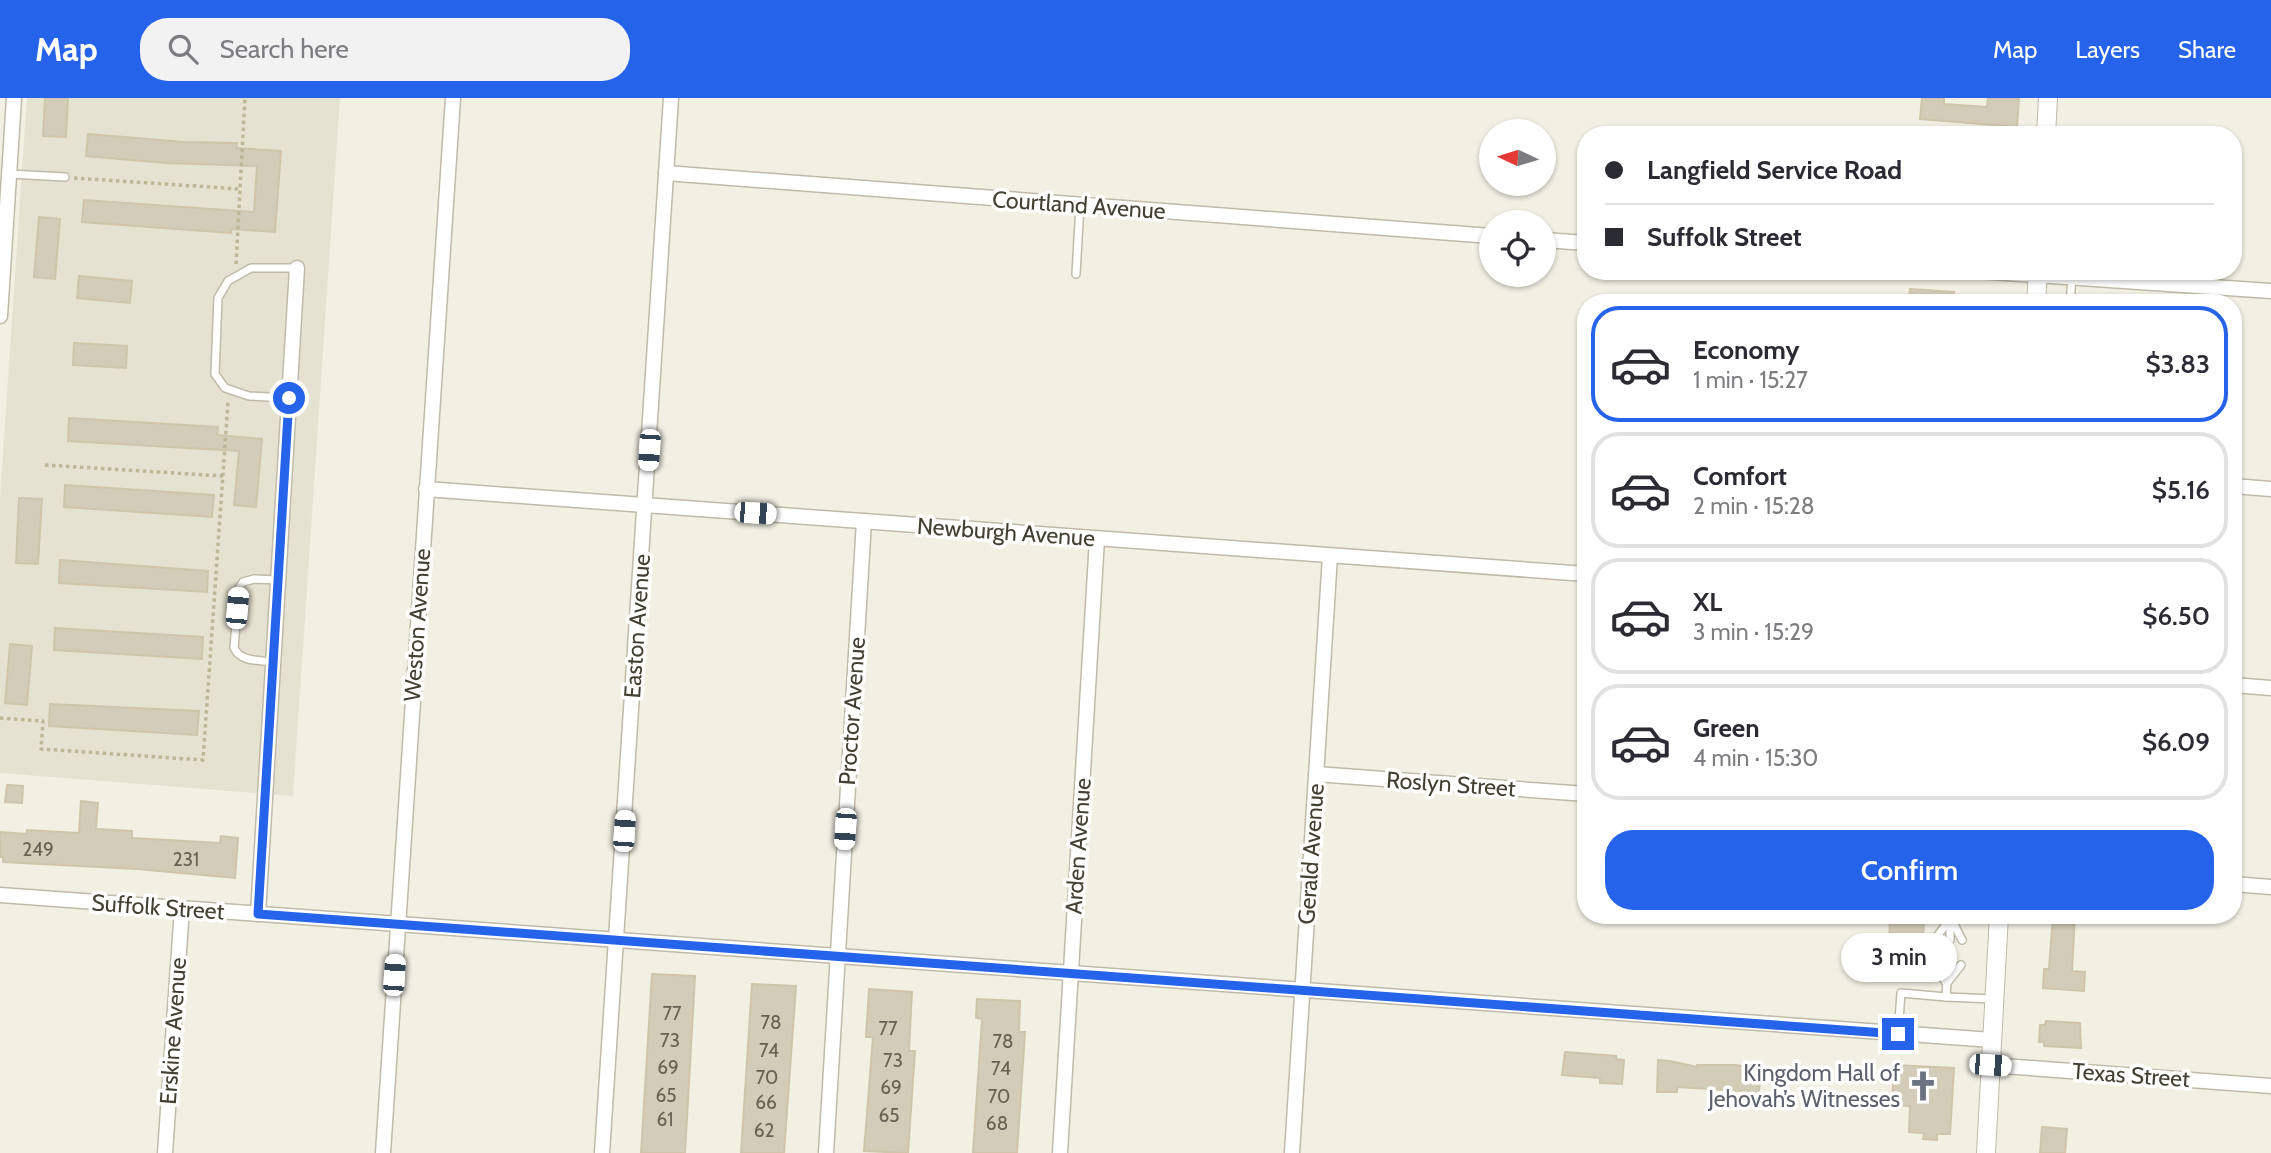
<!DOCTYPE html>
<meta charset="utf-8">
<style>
:root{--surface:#fff;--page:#f2f2f3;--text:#2b2b33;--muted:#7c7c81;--line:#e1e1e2;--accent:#2563eb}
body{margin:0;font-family:Cabin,sans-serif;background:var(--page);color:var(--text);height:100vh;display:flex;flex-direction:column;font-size:26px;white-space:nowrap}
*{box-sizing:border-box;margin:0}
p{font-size:23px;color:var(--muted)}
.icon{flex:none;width:38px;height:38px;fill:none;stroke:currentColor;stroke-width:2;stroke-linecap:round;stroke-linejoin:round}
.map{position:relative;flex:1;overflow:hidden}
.drawer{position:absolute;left:1577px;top:196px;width:665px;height:630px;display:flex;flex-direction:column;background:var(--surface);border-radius:28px;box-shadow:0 2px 5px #0004}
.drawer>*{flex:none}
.banner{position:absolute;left:1577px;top:28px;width:665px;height:154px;border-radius:28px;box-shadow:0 2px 5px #0004;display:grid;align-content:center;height:154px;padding:0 28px;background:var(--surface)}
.needle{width:46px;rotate:274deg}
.tools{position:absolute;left:1479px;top:21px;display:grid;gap:14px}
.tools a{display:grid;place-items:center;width:77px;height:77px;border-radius:50%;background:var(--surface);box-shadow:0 2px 5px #0004;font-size:35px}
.end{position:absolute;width:32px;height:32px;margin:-16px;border:9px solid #2563eb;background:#fff;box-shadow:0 0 0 4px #fff}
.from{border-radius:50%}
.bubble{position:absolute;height:49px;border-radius:24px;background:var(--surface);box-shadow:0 2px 5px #0004;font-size:23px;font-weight:600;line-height:49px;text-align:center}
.car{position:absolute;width:21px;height:42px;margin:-21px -10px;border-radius:9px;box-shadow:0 0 5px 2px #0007;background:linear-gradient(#fff 24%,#345 0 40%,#fff 0 76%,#345 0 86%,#fff 0)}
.banner b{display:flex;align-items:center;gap:24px;height:66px;font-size:26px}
.banner b+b{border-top:2px solid var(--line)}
.banner i{width:18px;height:18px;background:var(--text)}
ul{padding:12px 0 0;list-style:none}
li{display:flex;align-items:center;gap:21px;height:116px;margin:0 14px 10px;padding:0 14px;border:4px solid var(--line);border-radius:28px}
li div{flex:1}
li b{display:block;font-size:26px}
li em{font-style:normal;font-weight:600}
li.selected{border-color:var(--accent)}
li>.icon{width:63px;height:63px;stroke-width:1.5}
.action{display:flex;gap:14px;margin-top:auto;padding:14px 28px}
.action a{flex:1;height:80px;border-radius:28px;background:var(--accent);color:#fff;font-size:28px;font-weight:600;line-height:80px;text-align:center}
header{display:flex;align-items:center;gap:42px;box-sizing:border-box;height:98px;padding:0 35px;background:var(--accent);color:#fff}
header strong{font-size:33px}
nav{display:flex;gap:38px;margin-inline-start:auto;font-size:24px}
.search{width:490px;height:63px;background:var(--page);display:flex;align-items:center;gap:18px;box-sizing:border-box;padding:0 24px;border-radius:28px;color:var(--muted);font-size:26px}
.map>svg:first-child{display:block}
.residential{fill:#e6e2d1}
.building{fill:#d3ccb8;stroke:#cec5ab;stroke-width:2}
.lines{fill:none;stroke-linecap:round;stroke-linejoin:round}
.service-casing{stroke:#c0bba8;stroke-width:10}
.minor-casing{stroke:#c0bba8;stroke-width:17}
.tertiary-casing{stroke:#c0bba8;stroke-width:20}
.path{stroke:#bfb697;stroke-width:3.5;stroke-dasharray:3.5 3.5;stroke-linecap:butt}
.service{stroke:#fff;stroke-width:7}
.minor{stroke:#fff;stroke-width:14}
.tertiary{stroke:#fff;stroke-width:18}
.route{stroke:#2563eb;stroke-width:9}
.labels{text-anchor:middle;stroke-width:7;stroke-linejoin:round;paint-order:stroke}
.number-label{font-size:19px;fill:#676254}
.street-label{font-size:23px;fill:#433f33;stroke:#fff}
.worship-label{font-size:23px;fill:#5b616d;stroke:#fff;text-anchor:end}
</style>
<header>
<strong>Map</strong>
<div class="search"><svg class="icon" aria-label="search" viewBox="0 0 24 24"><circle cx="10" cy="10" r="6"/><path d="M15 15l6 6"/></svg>Search here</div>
<nav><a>Map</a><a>Layers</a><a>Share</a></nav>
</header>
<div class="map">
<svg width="2271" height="1055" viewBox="0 0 2271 1055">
<rect width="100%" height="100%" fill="#f2efe3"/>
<path class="residential" d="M27,0H340L293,698L0,675V399Z"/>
<g class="building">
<path d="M45,0H68L66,39L43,38Z"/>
<path d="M1922,0H1944V6L1987,9L1988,0H2019L2017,29L1920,21Z"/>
<path d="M88,36L184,44L237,45L236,50L281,53L275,134L231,131V135L82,124L84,102L254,114L257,68L166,65L86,58Z"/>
<path d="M39,119L60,121L55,181L34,179Z"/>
<path d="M79,178L132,183L130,205L77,200Z"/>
<path d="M1910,191L1954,194L1953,205H1909Z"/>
<path d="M74,245L127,248L126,270L73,267Z"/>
<path d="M69,320L218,329L217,337L262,341L256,409L234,407L239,353L68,343Z"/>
<path d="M65,387L214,397L212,419L64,409Z"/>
<path d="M19,400L42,401L38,466L16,465Z"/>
<path d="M60,462L208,473L207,494L59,485Z"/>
<path d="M55,530L203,539L202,561L54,552Z"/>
<path d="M10,546L32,548L27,607L5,605Z"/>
<path d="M50,606L199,613L197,637L49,628Z"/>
<path d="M7,687L23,688L22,705L5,704Z"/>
<path d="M81,703L98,705L96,731L132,733V740L220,745L221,738L238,740L235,780L137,771L3,764V759H0V734L27,736V732L79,735Z"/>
<path d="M2053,817H2075L2072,873L2085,874L2084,893L2043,890L2044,871H2049Z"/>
<path d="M1890,820L1924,821L1922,864L1898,863L1899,846L1889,845Z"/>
<path d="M652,876L695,878L685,1055H641Z"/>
<path d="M752,886L796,888L784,1055H741Z"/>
<path d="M869,891L912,894L909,953H915L908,1055L864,1053L873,939H866Z"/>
<path d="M977,901L1020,903L1019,934H1025L1017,1055H973L982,921L976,920Z"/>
<path d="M2046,923L2080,925L2081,950L2044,948V944H2039L2040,927H2045Z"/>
<path d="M1565,954L1616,958V961L1624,962L1622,986L1600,985V980L1562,977Z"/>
<path d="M1658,962L1670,963L1697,969V967H1736L1761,971L1759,994L1677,989V994H1657Z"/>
<path d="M1894,967L1954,970L1950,1036H1937V1042L1923,1041L1924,1035L1909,1034L1910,1008L1892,1007Z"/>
<path d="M2042,1029L2067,1031L2065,1055H2040Z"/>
</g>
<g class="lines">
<g class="service-casing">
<g id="service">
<path d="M10,76L65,79"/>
<path d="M1076,176L1080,107"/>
<path d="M2070,205L2072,180"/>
<path d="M289,300L249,298L225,290L215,276L218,200L228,183L251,170H297"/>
<path d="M273,564C258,562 241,564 234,550L239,490L243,484L254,481L278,482"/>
<path d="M1951,820L1962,842"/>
<path d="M1935,841L1951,820"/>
<path d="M1950,842V821"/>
<path d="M1934,865L1946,885"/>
<path d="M1948,866L1946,899L1994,901"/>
<path d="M1947,885L1961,867"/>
<path d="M1898,936L1901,895L1946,899"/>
</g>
</g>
<g class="minor-casing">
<g id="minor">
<path d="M666,75L1491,138"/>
<path d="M1544,142L1586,145"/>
<path d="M1977,173L2271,193"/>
<path d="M0,218L14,0"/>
<path d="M2233,388L2271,391"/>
<path d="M426,391L1586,476"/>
<path d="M2233,587L2271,590"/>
<path d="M1316,676L1586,696"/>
<path d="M2233,786L2271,789"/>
<path d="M0,797L1992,942"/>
<path d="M258,816L297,170"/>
<path d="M1990,967L2271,988"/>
<path d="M165,1055L182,810"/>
<path d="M383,1055L453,0"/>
<path d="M602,1055L671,0"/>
<path d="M826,1055L864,423"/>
<path d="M1060,1055L1097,441"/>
<path d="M1292,1055L1330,458"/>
</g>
</g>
<g class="tertiary-casing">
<g id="tertiary">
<path d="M2046,37L2048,0"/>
<path d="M2036,205L2038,173"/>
<path d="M1986,1055L1999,817"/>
</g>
</g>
<g class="path">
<path d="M74,80L240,91"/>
<path d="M236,166L245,0"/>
<path d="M45,367L223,378"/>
<path d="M0,620L43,623L41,651L203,662L228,304"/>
</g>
<use href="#service" class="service"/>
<use href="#minor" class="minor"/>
<use href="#tertiary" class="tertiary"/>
</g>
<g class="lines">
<path class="route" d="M289,300L258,816L1898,936"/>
</g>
<defs>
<g id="church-bare" transform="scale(2.415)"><path d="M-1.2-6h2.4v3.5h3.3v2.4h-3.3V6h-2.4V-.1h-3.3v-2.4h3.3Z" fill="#6b7280" stroke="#fff" stroke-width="2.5" paint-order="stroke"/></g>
</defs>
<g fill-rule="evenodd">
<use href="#church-bare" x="1923" y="988"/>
</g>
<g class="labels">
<g class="number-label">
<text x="38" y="758">249</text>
<text x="186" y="768">231</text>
<text x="672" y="922">77</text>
<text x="771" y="931">78</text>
<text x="888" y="937">77</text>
<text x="670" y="949">73</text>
<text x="1003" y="950">78</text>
<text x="769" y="959">74</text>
<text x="893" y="969">73</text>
<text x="668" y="976">69</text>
<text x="1001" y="977">74</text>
<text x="767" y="986">70</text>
<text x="891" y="996">69</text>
<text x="666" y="1004">65</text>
<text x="999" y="1005">70</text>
<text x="766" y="1011">66</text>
<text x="889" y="1024">65</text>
<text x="665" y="1028">61</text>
<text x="997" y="1032">68</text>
<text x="764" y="1039">62</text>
</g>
<g class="street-label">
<text transform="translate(1079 107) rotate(4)" y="8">Courtland Avenue</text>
<text transform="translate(1006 434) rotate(4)" y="8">Newburgh Avenue</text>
<text transform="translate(417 527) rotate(-86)" y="8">Weston Avenue</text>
<text transform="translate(637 528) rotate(-86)" y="8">Easton Avenue</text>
<text transform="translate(852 613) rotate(-86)" y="8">Proctor Avenue</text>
<text transform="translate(1451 686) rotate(4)" y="8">Roslyn Street</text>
<text transform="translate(1078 748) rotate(-86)" y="8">Arden Avenue</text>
<text transform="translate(1311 756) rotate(-86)" y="8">Gerald Avenue</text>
<text transform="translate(158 809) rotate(4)" y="8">Suffolk Street</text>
<text transform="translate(173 933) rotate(-86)" y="8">Erskine Avenue</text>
<text transform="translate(2131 977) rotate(4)" y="8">Texas Street</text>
</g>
<g class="worship-label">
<text x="1900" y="983">Kingdom Hall of<tspan x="1900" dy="26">Jehovah’s Witnesses</tspan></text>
</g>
</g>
</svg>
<div class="tools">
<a><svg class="needle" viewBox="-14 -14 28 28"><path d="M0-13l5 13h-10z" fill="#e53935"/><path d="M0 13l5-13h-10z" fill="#7c7c81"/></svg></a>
<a><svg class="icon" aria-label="locate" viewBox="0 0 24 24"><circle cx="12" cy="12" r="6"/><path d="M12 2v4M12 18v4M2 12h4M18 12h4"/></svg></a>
</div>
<i class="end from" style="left:289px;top:300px"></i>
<i class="end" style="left:1898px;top:936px"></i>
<div class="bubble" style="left:1841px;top:835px;width:116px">3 min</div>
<i class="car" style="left:649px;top:352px;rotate:184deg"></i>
<i class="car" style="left:755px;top:415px;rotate:94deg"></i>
<i class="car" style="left:237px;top:510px;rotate:5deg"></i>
<i class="car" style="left:845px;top:731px;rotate:184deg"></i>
<i class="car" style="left:624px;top:733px;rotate:4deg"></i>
<i class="car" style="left:394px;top:877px;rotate:4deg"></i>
<i class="car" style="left:1990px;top:967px;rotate:94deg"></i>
<div class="banner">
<b><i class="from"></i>Langfield Service Road</b>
<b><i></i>Suffolk Street</b>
</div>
<section class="drawer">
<ul>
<li class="selected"><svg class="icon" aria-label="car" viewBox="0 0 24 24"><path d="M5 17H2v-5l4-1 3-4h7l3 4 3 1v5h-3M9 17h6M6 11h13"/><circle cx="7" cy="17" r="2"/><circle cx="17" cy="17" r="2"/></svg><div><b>Economy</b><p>1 min · 15:27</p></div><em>$3.83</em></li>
<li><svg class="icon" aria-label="car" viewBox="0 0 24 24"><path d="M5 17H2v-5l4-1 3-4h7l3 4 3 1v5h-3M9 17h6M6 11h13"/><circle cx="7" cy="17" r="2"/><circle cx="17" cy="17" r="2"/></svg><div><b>Comfort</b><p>2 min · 15:28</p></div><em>$5.16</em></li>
<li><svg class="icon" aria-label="car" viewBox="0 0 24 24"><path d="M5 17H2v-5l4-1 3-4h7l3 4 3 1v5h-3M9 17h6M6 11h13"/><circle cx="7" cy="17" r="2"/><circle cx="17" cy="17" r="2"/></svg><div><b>XL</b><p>3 min · 15:29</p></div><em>$6.50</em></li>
<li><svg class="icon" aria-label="car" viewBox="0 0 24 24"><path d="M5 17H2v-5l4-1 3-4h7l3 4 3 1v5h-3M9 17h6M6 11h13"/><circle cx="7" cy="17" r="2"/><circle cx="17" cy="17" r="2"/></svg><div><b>Green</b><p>4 min · 15:30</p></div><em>$6.09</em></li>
</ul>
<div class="action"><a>Confirm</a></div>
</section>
</div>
